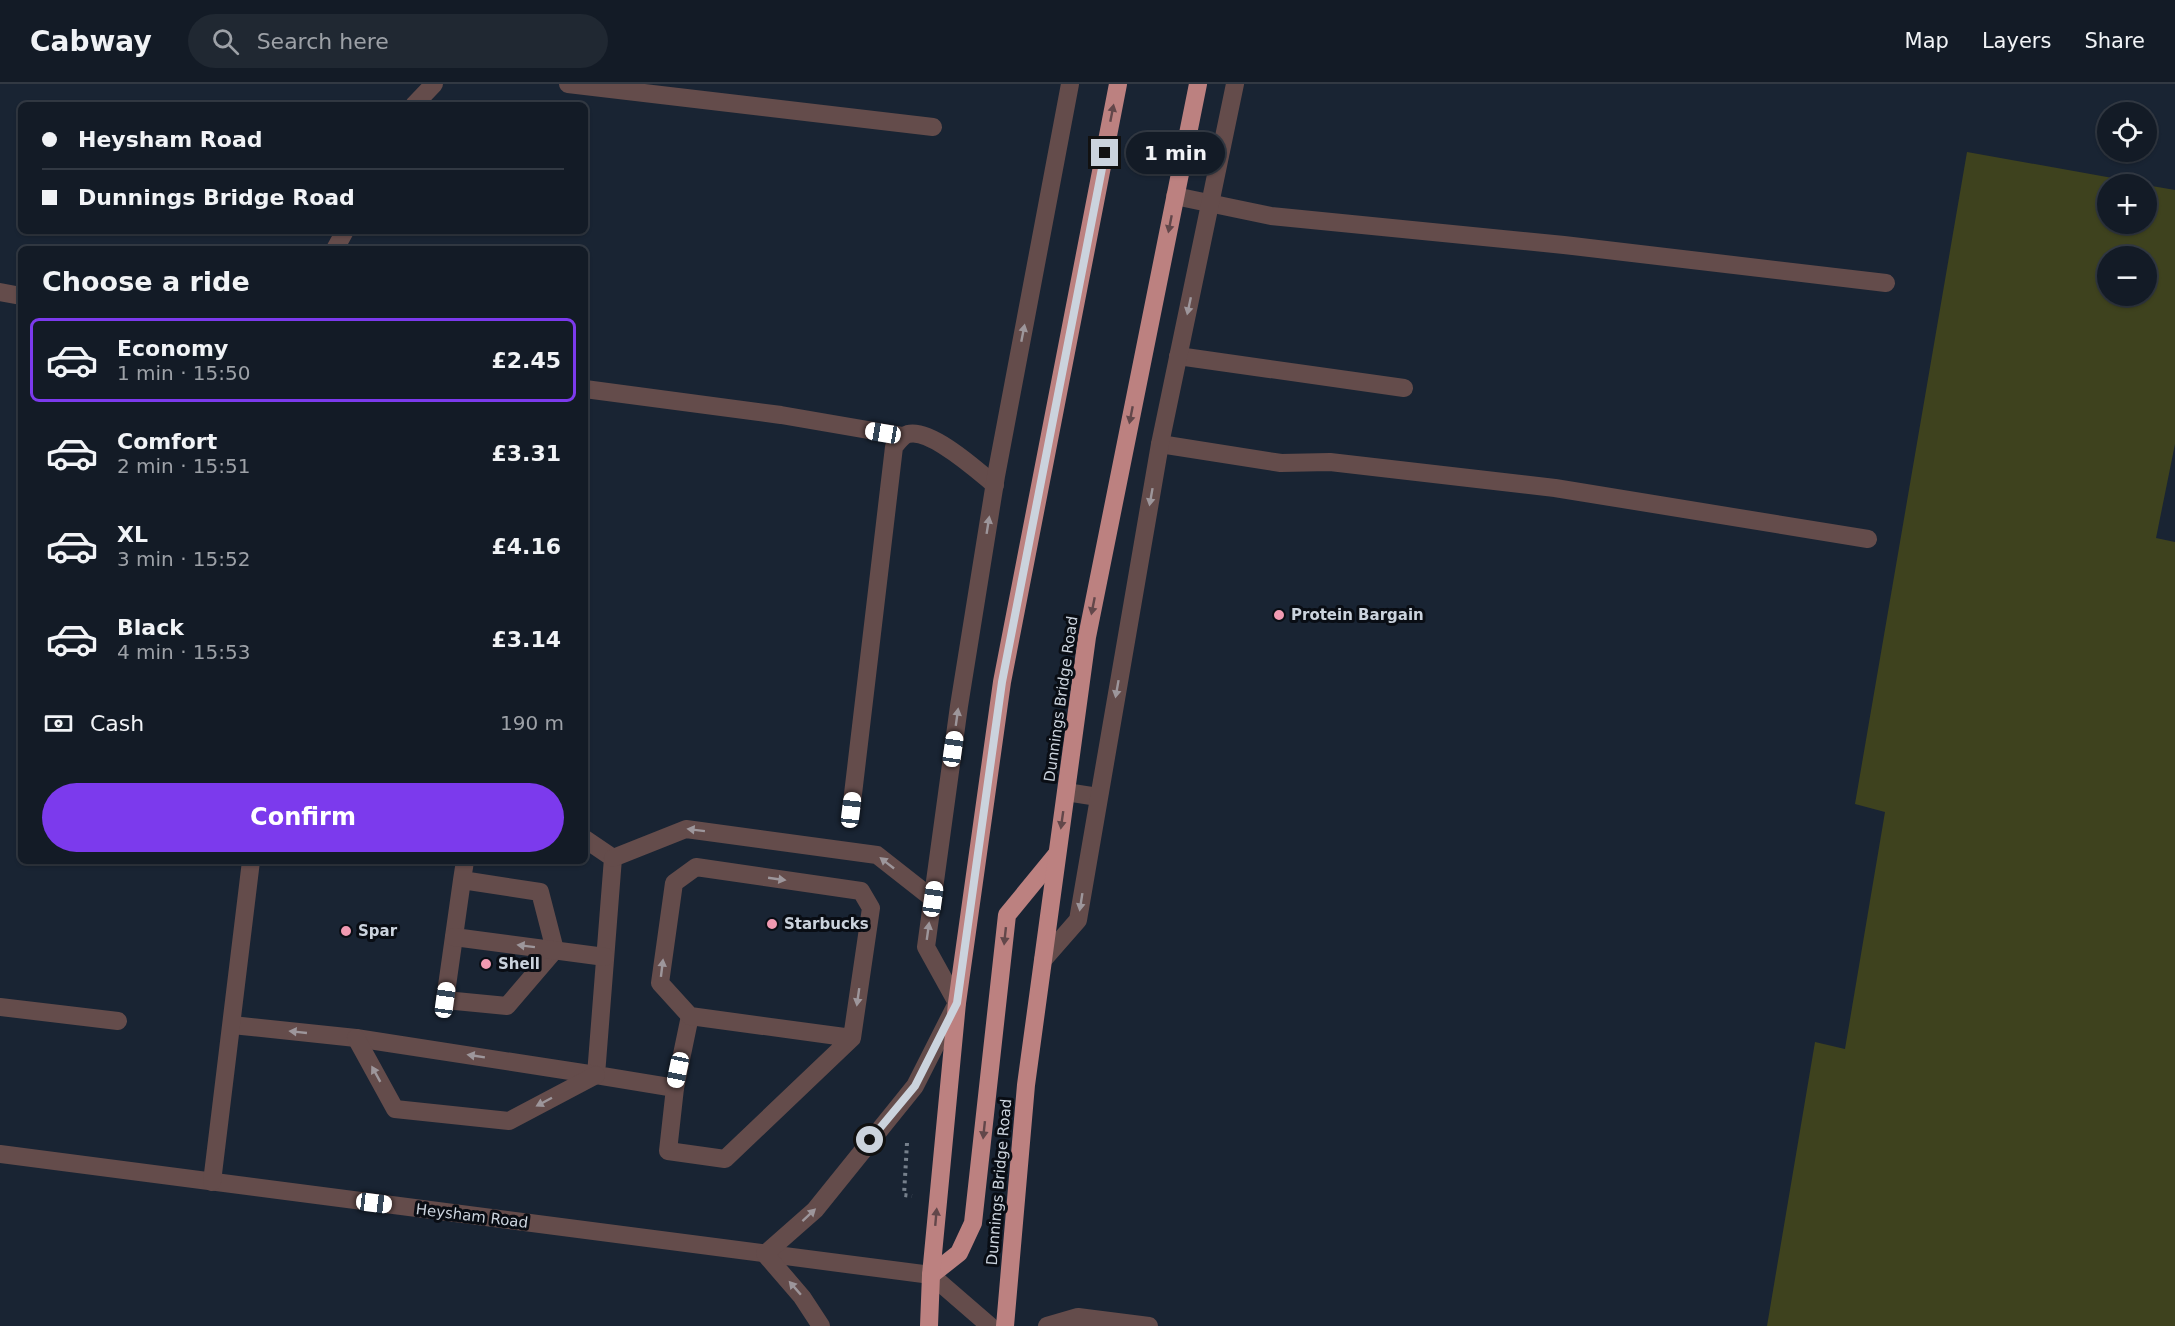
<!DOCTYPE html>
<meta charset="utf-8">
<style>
:root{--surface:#131b26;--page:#202832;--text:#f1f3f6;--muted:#9da1a7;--line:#323943;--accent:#7c3aed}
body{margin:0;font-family:"DejaVu Sans",sans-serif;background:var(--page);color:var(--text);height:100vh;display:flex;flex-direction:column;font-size:22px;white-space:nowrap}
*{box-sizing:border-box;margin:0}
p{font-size:20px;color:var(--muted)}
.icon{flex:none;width:33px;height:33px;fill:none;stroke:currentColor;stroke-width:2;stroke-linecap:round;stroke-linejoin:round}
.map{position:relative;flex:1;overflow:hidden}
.details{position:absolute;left:18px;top:162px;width:570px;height:618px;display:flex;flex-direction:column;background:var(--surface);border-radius:9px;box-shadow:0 2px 4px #0004,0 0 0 2px var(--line)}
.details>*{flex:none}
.banner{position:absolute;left:18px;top:18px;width:570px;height:132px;border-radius:9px;box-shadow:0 2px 4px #0004,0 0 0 2px var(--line);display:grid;align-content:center;height:132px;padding:0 24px;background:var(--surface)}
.tools{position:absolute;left:2097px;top:18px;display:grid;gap:12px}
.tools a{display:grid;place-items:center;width:60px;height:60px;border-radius:50%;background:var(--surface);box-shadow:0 2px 4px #0004,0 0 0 2px var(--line);font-size:30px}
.end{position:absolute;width:27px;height:27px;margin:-14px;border:8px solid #cbd3dd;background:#111;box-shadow:0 0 0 3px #111}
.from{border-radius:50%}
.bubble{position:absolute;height:42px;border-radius:21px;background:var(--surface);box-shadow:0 2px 4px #0004,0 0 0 2px var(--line);font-size:20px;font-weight:600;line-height:42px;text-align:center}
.car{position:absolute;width:18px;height:36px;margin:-18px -9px;border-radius:8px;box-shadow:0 0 4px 2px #0007;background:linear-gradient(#fff 24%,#345 0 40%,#fff 0 76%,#345 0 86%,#fff 0)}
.banner b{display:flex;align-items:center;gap:21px;height:57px;font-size:22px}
.banner b+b{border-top:2px solid var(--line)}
.banner i{width:15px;height:15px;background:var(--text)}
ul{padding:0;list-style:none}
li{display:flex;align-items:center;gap:18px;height:84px;margin:0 12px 9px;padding:0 12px;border:3px solid transparent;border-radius:9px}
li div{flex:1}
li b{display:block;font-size:22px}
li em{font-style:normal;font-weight:600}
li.current{border-color:var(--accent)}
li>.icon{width:54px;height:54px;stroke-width:1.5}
h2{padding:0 24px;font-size:27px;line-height:72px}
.pay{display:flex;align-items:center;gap:15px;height:66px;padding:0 24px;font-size:22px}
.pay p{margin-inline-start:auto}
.button{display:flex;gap:12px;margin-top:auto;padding:12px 24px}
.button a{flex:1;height:69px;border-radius:36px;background:var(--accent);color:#fff;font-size:24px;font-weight:600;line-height:69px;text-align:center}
header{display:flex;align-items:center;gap:36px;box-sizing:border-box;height:84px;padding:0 30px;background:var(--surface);border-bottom:2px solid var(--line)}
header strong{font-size:28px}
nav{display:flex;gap:33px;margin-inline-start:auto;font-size:21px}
.search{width:420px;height:54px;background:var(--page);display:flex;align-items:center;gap:15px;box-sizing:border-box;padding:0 21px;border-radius:33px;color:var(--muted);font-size:22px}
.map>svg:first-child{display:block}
.green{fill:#3e421e;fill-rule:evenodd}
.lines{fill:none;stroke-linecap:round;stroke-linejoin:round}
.path{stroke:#76808c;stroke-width:4;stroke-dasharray:3 4.5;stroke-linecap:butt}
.minor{stroke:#644c4b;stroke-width:18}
.highway{stroke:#bc8180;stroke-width:18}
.oneway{fill:#62474a}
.oneway2{fill:#9d969b}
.route{stroke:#cbd3dd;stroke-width:8}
.poi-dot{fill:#f19ab2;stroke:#090d14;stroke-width:2}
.labels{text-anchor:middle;stroke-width:6;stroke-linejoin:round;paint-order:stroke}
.poi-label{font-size:15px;font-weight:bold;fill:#cbd3dd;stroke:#090d14;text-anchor:start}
.street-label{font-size:15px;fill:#cbd3dd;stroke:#090d14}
</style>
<header>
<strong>Cabway</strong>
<div class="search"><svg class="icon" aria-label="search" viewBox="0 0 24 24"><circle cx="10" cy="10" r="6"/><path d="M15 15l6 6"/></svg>Search here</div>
<nav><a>Map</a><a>Layers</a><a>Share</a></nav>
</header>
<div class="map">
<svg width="2175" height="1242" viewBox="0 0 2175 1242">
<rect width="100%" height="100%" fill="#192433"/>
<path class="green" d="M1967,68L2146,100H2108V140H2146V101L2175,106V360L2156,454L2175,458V1242H1767L1815,958L1845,965L1885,728L1855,720ZM2108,172H2146V212H2108Z"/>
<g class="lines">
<path class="path" d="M907,1059L904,1111L912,1112"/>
<g class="minor">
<path d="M568,0L933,43"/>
<path d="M414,21L434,0"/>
<path d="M1175,112L1271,132L1564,161L1886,199"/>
<path d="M335,165L345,147"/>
<path d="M0,208L21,212"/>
<path d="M1178,272L1404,304"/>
<path d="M585,305L781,331L903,352"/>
<path d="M1160,360L1281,379L1330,378L1555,404L1868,455"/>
<path d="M1066,708L1098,713"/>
<path d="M851,727L894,363C898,358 902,352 908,350C931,344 978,387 995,401"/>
<path d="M585,755L613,774L596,991L675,1004L690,932"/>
<path d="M613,774L686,745L877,771L933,815"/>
<path d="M462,796L540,808L555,866L507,922L445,916L462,796L465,777"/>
<path d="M454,853L605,873"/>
<path d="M1043,876L1078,836L1160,360L1235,0"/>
<path d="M0,923L118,937"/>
<path d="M232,941L356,954L596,991"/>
<path d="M356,954L395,1025L509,1037L596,991"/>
<path d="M675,1004L668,1067L725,1075L852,954L871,824L861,807L696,783L674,799L660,899L690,932L852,954"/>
<path d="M0,1070L931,1191L990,1242"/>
<path d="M212,1098L251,777"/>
<path d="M821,1242L802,1213L765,1170L815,1126L915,1002L957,919L926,863L959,622L996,392L1070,0"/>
<path d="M1047,1242L1078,1233L1149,1242"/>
</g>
<g class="highway">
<path d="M931,1191L959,1169L973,1139L1007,831L1057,770"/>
<path d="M929,1242L931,1191L957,919L1002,598L1118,0"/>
<path d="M1005,1242L1026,1001L1087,553L1198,0"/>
</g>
</g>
<defs><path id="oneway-solid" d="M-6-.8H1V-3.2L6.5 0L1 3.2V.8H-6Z" transform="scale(1.5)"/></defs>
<g class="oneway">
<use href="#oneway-solid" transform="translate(1112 29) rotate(-79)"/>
<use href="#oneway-solid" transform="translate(1170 140) rotate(101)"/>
<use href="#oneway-solid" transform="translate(1131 331) rotate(101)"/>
<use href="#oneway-solid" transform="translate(1093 522) rotate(101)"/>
<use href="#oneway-solid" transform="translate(1062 736) rotate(98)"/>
<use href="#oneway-solid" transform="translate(1005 852) rotate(96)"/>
<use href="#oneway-solid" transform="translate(984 1046) rotate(96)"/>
<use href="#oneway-solid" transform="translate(936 1133) rotate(-85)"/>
</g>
<g class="oneway2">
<use href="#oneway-solid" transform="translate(1189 222) rotate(102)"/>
<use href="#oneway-solid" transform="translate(1023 249) rotate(-79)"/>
<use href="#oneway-solid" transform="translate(1151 413) rotate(100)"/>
<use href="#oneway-solid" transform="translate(988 441) rotate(-81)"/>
<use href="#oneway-solid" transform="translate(1117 605) rotate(100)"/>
<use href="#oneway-solid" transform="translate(957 633) rotate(-82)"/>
<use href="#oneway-solid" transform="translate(696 746) rotate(-173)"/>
<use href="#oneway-solid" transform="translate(887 779) rotate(-142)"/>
<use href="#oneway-solid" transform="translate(777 795) rotate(8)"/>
<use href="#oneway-solid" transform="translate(1081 818) rotate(99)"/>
<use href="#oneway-solid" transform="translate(928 847) rotate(-82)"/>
<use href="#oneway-solid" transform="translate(526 862) rotate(-173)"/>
<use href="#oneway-solid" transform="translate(662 884) rotate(-83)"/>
<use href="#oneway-solid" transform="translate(858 913) rotate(98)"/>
<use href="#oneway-solid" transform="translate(298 948) rotate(-174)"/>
<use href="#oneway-solid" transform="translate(476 972) rotate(-171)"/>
<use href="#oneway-solid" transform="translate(376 990) rotate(-119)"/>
<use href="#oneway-solid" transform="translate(544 1018) rotate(152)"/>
<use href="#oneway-solid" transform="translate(809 1131) rotate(-43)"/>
<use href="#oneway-solid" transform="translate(795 1204) rotate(-131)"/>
</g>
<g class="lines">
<path class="route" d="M870,1056L915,1002L957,919L1002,598L1105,69"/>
</g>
<g class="poi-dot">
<circle cx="1279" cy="531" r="6"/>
<circle cx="772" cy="840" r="6"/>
<circle cx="346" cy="847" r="6"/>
<circle cx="486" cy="880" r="6"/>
</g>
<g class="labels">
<g class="poi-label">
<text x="1291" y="536">Protein Bargain</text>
<text x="784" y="845">Starbucks</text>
<text x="358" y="852">Spar</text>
<text x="498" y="885">Shell</text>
</g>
<g class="street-label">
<text transform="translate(1061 615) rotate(-82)" y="5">Dunnings Bridge Road</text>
<text transform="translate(999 1098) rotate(-85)" y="5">Dunnings Bridge Road</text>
<text transform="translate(472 1132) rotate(7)" y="5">Heysham Road</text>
</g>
</g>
</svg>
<div class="tools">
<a><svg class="icon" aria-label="locate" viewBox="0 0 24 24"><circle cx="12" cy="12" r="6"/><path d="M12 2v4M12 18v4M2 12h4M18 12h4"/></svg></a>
<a>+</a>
<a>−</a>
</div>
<i class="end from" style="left:870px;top:1056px"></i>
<i class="end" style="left:1105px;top:69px"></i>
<div class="bubble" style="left:1126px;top:48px;width:99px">1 min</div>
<i class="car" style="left:883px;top:349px;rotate:280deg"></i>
<i class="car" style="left:953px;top:665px;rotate:8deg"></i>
<i class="car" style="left:851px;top:726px;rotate:7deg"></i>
<i class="car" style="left:933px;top:815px;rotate:8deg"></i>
<i class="car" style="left:445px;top:916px;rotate:8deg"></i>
<i class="car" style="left:678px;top:986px;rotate:192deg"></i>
<i class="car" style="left:374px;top:1119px;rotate:97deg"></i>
<div class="banner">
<b><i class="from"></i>Heysham Road</b>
<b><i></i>Dunnings Bridge Road</b>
</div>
<section class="details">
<h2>Choose a ride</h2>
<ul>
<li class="current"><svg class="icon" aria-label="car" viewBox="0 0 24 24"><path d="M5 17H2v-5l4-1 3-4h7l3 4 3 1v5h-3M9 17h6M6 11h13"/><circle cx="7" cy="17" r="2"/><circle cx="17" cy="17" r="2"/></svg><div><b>Economy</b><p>1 min · 15:50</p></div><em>£2.45</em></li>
<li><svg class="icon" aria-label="car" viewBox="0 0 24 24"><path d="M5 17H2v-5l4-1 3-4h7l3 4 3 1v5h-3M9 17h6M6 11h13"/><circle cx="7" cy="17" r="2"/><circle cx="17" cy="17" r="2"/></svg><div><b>Comfort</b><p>2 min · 15:51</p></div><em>£3.31</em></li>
<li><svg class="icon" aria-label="car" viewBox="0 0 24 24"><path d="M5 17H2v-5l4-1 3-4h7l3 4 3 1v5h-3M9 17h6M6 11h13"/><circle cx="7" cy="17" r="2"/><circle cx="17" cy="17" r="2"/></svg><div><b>XL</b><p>3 min · 15:52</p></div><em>£4.16</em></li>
<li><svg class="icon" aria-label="car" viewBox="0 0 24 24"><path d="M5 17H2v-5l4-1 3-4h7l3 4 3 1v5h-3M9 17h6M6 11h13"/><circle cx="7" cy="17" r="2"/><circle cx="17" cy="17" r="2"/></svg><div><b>Black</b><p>4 min · 15:53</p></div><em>£3.14</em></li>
</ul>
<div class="pay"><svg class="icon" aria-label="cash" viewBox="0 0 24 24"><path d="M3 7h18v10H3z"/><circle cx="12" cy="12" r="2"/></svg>Cash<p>190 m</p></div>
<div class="button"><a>Confirm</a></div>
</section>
</div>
